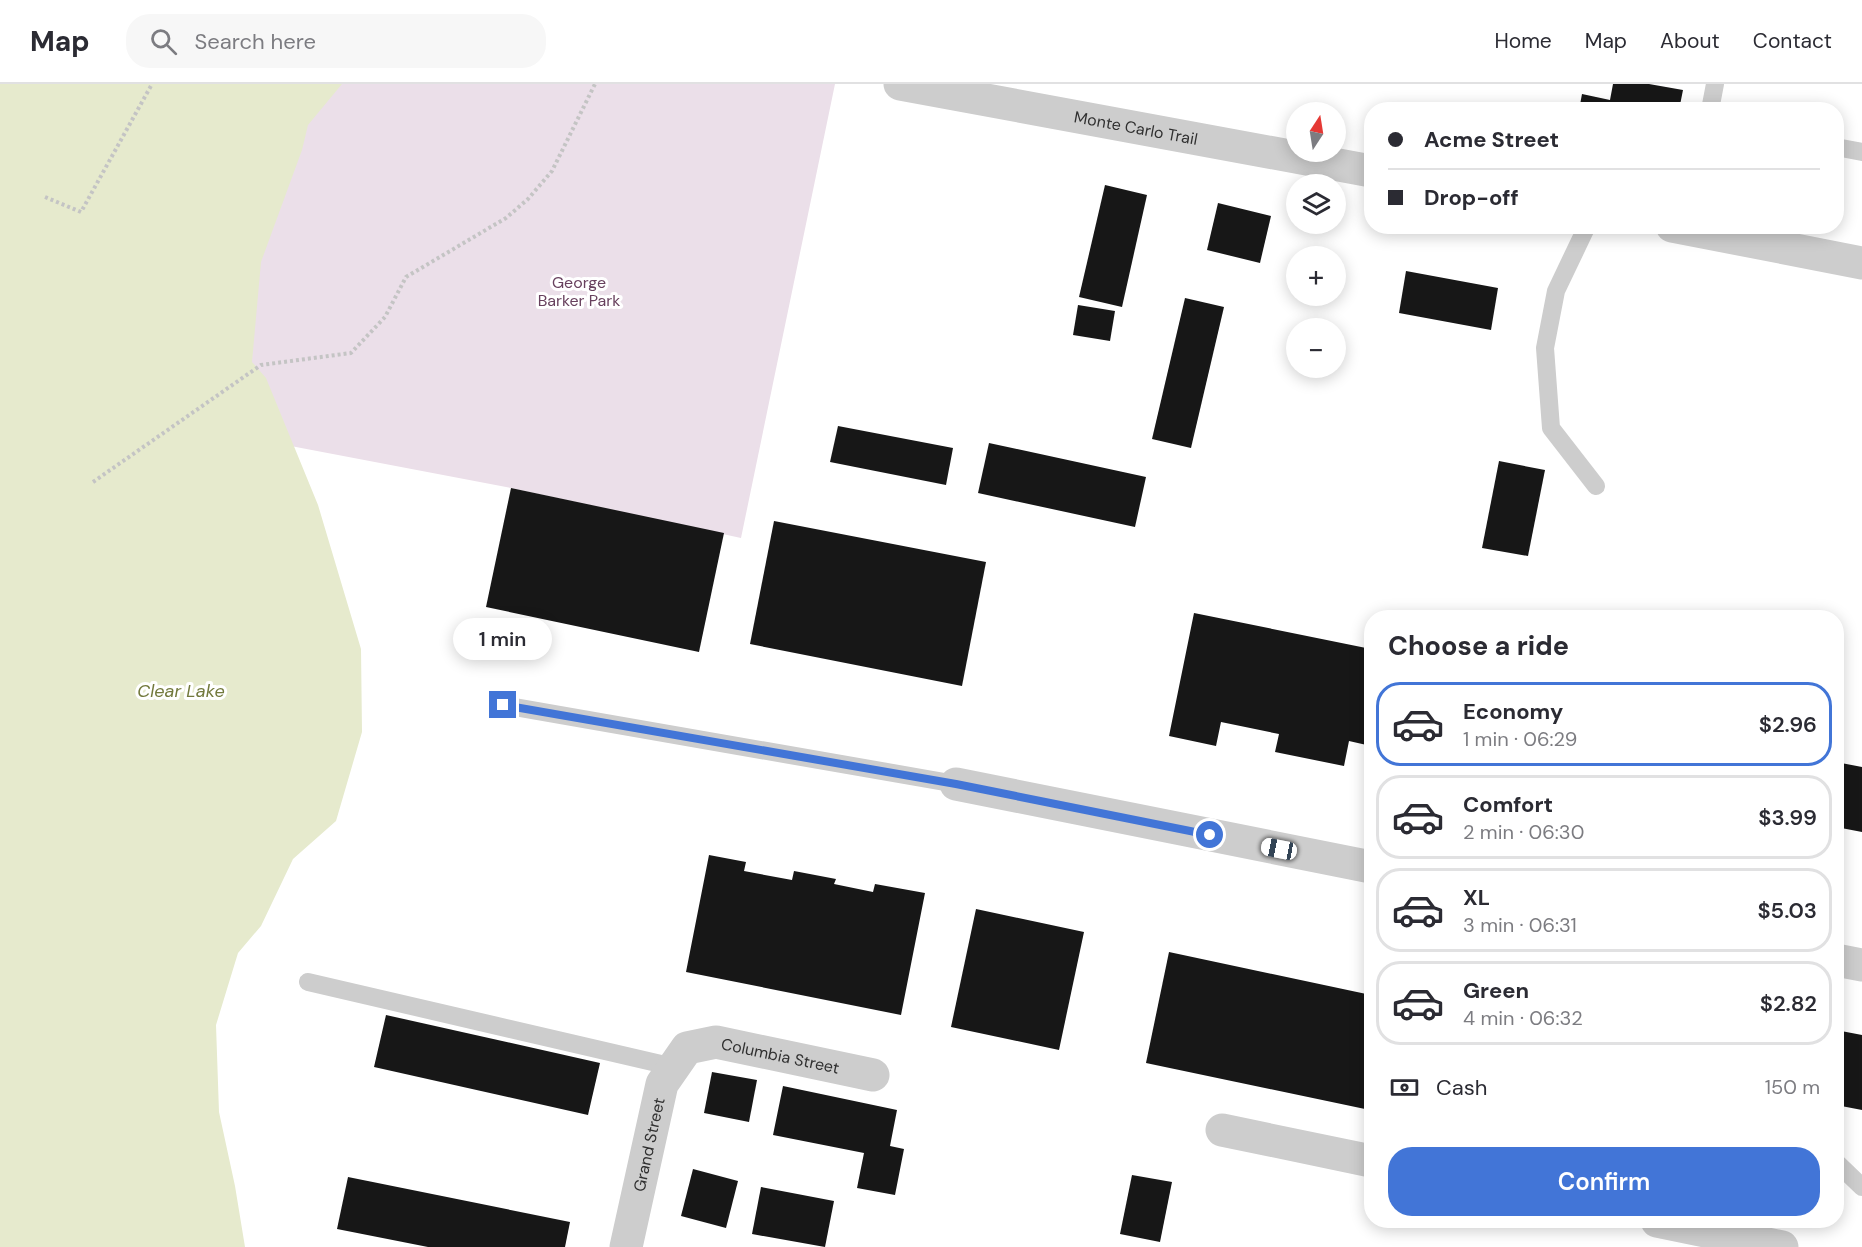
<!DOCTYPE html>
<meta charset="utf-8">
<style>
:root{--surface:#fff;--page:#f7f7f7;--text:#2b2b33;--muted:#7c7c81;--line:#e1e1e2;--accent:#4275d7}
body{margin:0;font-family:"DM Sans",sans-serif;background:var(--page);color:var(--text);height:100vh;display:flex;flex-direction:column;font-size:22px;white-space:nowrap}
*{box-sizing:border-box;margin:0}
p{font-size:20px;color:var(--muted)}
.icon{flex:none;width:33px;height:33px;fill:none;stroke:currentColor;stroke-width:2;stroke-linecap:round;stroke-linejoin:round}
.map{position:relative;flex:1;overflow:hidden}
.sheet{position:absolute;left:1364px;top:526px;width:480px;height:618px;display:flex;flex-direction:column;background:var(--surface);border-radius:24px;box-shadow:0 3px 15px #0003}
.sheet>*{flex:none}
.guide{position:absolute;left:1364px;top:18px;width:480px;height:132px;border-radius:24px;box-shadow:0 3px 15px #0003;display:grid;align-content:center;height:132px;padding:0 24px;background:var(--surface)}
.needle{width:39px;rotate:12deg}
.controls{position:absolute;left:1286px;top:18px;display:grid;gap:12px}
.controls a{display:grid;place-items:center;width:60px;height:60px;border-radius:50%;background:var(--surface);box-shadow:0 3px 15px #0003;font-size:30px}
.end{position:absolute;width:27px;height:27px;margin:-14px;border:8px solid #4275d7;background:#fff;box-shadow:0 0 0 3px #fff}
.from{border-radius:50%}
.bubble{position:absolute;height:42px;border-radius:21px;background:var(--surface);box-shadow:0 3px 15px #0003;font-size:20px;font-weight:600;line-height:42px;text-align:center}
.car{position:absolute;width:18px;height:36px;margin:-18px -9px;border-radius:8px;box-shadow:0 0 4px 2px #0007;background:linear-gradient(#fff 24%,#345 0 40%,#fff 0 76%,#345 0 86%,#fff 0)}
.guide b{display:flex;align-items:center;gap:21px;height:57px;font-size:22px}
.guide b+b{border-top:2px solid var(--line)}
.guide i{width:15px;height:15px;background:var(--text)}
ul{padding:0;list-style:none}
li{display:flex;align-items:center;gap:18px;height:84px;margin:0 12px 9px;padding:0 12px;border:3px solid var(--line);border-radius:24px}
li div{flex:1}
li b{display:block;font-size:22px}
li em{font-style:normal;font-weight:600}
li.current{border-color:var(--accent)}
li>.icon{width:54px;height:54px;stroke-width:1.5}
h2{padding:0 24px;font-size:27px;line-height:72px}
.pay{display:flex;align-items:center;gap:15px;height:66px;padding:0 24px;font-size:22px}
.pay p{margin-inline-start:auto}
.cta{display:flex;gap:12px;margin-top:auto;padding:12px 24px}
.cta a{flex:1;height:69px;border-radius:24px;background:var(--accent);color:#fff;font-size:24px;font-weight:600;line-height:69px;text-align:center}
header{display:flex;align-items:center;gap:36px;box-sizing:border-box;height:84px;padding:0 30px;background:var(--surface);border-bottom:2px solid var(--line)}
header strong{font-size:28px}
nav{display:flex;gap:33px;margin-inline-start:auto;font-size:21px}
.search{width:420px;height:54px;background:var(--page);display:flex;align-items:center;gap:15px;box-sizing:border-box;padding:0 21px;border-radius:24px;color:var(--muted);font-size:22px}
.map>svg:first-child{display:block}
.green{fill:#ebdfe9}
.water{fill:#e6eacd}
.building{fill:#171717}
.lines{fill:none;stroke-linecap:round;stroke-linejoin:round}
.path{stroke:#c4c4c4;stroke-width:4;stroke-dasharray:3 3;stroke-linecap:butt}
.service{stroke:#cdcdcd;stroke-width:18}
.minor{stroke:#cdcdcd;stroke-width:33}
.route{stroke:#4275d7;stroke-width:8}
.labels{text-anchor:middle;stroke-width:6;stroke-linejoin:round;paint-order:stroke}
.street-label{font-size:16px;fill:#303030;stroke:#fff}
.park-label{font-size:16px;fill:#68415e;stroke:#fff}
.water-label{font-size:18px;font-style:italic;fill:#72793c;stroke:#fff}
</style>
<header>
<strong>Map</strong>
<div class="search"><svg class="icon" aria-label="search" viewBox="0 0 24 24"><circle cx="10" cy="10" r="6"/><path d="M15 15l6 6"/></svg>Search here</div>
<nav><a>Home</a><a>Map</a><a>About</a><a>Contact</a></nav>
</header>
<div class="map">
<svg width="1862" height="1163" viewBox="0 0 1862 1163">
<rect width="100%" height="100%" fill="#fff"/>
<path class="green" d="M22,0H835L741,454L511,404L254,355L0,105Z"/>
<path class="water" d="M0,0H342L308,41L302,66L261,178L252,278L266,294L318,421L361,565L362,648L336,737L293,775L261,842L238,869L216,941L219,1028L235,1102L245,1163H0Z"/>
<g class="building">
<path d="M1613,0H1649L1683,6L1679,26H1579L1582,10L1610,16Z"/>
<path d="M1105,101L1147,111L1122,223L1079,213Z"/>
<path d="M1218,119L1271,132L1260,179L1207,166Z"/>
<path d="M1406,187L1498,204L1491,246L1399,229Z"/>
<path d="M1185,214L1224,223L1191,364L1152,355Z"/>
<path d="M1078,221L1115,227L1110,257L1073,251Z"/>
<path d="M838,342L953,364L946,401L830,378Z"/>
<path d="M989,359L1146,393L1135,443L978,409Z"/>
<path d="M1499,377L1545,386L1528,472L1482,464Z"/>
<path d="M511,404L724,449L699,568L486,523Z"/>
<path d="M774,437L986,478L962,602L750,560Z"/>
<path d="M1194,529L1371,565V662L1349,657L1344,682L1275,668L1279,650L1221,638L1216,662L1169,652Z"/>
<path d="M1836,678L1862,683V748L1836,743Z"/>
<path d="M709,771L746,778L744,787L792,796L794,787L836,795L834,800L873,808L875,800L925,809L901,931L686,888Z"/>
<path d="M976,825L1084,848L1059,966L951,943Z"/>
<path d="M1169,868L1371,911V998L1365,1025L1146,979Z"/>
<path d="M386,931L600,979L588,1031L374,983Z"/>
<path d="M1836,946L1862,951V1026L1836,1021Z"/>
<path d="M712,988L757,996L749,1038L704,1029Z"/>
<path d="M783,1002L897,1026L890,1062L904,1065L895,1111L857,1104L864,1069L773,1051Z"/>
<path d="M693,1085L738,1097L726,1144L681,1132Z"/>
<path d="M1132,1091L1172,1098L1160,1158L1120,1150Z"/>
<path d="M348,1093L570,1138L565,1163H428L337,1145Z"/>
<path d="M761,1103L834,1117L825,1163L752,1150Z"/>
</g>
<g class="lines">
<g class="path">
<path d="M45,113L81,128L152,0"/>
<path d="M93,398L261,281L351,269L385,233L406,193L506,134L528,115L552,87L595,0"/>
</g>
<g class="service">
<path d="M1710,26L1715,0"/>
<path d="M1836,63L1862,68"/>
<path d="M1587,142L1556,207L1545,264L1551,344L1596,402"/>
<path d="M503,621L956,700"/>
<path d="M308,898L674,983"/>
<path d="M1836,1078L1862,1103"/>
</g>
<g class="minor">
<path id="s1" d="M900,0L1371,87"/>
<path d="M1672,142L1862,179"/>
<path d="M956,700L1371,783"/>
<path d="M1836,876L1862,881"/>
<path d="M1222,1046L1371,1077"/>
<path d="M1657,1137L1782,1163"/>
<path id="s2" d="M626,1163L662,1000L687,964L716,958L873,991"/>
</g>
</g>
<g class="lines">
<path class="route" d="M503,621L956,700L1210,751"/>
</g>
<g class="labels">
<g class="street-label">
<text dy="6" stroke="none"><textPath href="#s1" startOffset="240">Monte Carlo Trail</textPath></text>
<text dy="6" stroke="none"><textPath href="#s2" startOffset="306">Columbia Street</textPath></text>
<text dy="6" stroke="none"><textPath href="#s2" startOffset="105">Grand Street</textPath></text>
</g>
<g class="park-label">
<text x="579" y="204">George<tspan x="579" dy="18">Barker Park</tspan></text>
</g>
<g class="water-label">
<text x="181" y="613">Clear Lake</text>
</g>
</g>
</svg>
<div class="controls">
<a><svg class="needle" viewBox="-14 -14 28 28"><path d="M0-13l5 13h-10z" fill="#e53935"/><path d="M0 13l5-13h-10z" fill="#7c7c81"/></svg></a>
<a><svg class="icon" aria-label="layers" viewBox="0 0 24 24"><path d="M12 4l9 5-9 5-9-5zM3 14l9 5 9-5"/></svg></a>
<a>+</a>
<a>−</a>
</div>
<i class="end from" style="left:1210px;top:751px"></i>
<i class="end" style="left:503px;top:621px"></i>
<div class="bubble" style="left:453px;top:534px;width:99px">1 min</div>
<i class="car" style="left:1279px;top:765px;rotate:281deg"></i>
<div class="guide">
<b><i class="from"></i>Acme Street</b>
<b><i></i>Drop-off</b>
</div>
<section class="sheet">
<h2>Choose a ride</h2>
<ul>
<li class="current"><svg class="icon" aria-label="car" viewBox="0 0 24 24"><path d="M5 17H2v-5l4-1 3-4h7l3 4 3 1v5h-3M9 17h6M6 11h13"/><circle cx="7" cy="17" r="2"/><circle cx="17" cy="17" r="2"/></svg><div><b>Economy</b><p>1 min · 06:29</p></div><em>$2.96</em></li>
<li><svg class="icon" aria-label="car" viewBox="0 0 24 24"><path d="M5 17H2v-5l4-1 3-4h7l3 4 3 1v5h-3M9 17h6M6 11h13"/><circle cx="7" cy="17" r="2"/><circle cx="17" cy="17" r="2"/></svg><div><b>Comfort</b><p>2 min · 06:30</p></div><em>$3.99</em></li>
<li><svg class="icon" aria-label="car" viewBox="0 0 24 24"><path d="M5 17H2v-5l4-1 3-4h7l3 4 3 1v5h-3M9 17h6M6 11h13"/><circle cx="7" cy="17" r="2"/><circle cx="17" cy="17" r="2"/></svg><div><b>XL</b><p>3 min · 06:31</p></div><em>$5.03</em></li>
<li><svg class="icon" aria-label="car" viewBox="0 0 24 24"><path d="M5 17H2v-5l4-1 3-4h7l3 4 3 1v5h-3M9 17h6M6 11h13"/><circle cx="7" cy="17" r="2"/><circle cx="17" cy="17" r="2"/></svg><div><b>Green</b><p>4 min · 06:32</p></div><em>$2.82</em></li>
</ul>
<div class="pay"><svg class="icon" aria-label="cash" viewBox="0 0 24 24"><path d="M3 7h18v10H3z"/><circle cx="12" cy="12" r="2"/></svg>Cash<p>150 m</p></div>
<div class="cta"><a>Confirm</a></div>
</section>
</div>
